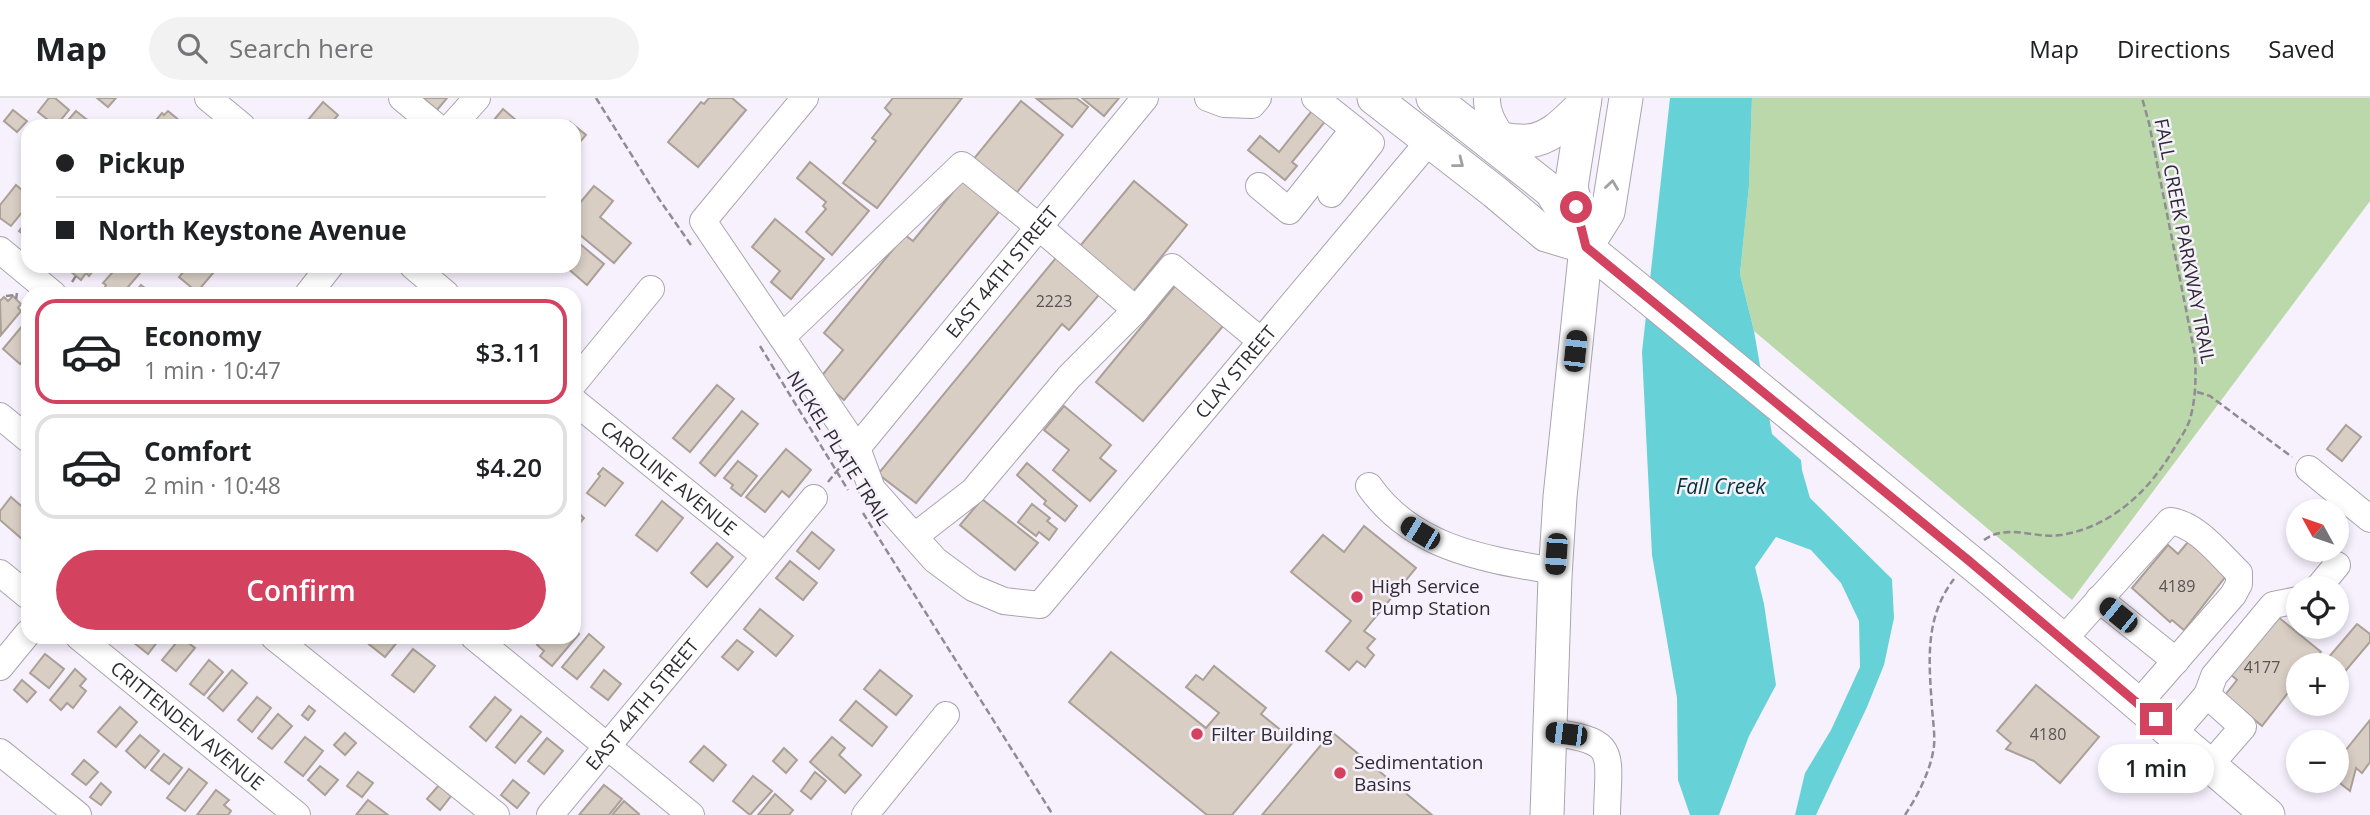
<!DOCTYPE html>
<meta charset="utf-8">
<style>
:root{--surface:#fff;--page:#f2f2f2;--text:#202124;--muted:#757577;--line:#e0e0e0;--accent:#d34360}
body{margin:0;font-family:"Open Sans",sans-serif;background:var(--page);color:var(--text);height:100vh;display:flex;flex-direction:column;font-size:26px;white-space:nowrap}
*{box-sizing:border-box;margin:0}
p{font-size:23px;color:var(--muted)}
.icon{flex:none;width:38px;height:38px;fill:none;stroke:currentColor;stroke-width:2;stroke-linecap:round;stroke-linejoin:round}
.map{position:relative;flex:1;overflow:hidden}
.side{position:absolute;left:21px;top:189px;width:560px;height:357px;display:flex;flex-direction:column;background:var(--surface);border-radius:21px;box-shadow:0 4px 10px #0003}
.side>*{flex:none}
.top-card{position:absolute;left:21px;top:21px;width:560px;height:154px;border-radius:21px;box-shadow:0 4px 10px #0003;display:grid;align-content:center;height:154px;padding:0 35px;background:var(--surface)}
.needle{width:46px;rotate:310deg}
.buttons{position:absolute;left:2286px;top:401px;display:grid;gap:14px}
.buttons a{display:grid;place-items:center;width:63px;height:63px;border-radius:50%;background:var(--surface);box-shadow:0 4px 10px #0003;font-size:35px}
.end{position:absolute;width:32px;height:32px;margin:-16px;border:9px solid #d34360;background:#fff;box-shadow:0 0 0 4px #fff}
.from{border-radius:50%}
.bubble{position:absolute;height:49px;border-radius:24px;background:var(--surface);box-shadow:0 4px 10px #0003;font-size:23px;font-weight:600;line-height:49px;text-align:center}
.car{position:absolute;width:21px;height:42px;margin:-21px -10px;border-radius:9px;box-shadow:0 0 5px 2px #0007;background:linear-gradient(#222 24%,#8ab4d8 0 40%,#222 0 76%,#8ab4d8 0 86%,#222 0)}
.top-card b{display:flex;align-items:center;gap:24px;height:66px;font-size:26px}
.top-card b+b{border-top:2px solid var(--line)}
.top-card i{width:18px;height:18px;background:var(--text)}
ul{padding:12px 0 0;list-style:none}
li{display:flex;align-items:center;gap:21px;height:105px;margin:0 14px 10px;padding:0 21px;border:4px solid var(--line);border-radius:21px}
li div{flex:1}
li b{display:block;font-size:26px}
li em{font-style:normal;font-weight:600}
li.on{border-color:var(--accent)}
li>.icon{width:63px;height:63px;stroke-width:1.5}
.action{display:flex;gap:14px;margin-top:auto;padding:14px 35px}
.action a{flex:1;height:80px;border-radius:42px;background:var(--accent);color:#fff;font-size:28px;font-weight:600;line-height:80px;text-align:center}
header{display:flex;align-items:center;gap:42px;box-sizing:border-box;height:98px;padding:0 35px;background:var(--surface);border-bottom:2px solid var(--line)}
header strong{font-size:33px}
nav{display:flex;gap:38px;margin-inline-start:auto;font-size:24px}
.search{width:490px;height:63px;background:var(--page);display:flex;align-items:center;gap:18px;box-sizing:border-box;padding:0 24px;border-radius:38px;color:var(--muted);font-size:26px}
.map>svg:first-child{display:block}
.green{fill:#bad8a9}
.water{fill:#66d2d7}
.building{fill:#d8cec4;stroke:#aaa097;stroke-width:2}
.lines{fill:none;stroke-linecap:round;stroke-linejoin:round}
.minor-casing{stroke:#aaa4af;stroke-width:28}
.major-casing{stroke:#aaa4af;stroke-width:35}
.path{stroke:#908b94;stroke-width:2.5;stroke-dasharray:7 3.5;stroke-linecap:butt}
.minor{stroke:#fff;stroke-width:26}
.major{stroke:#fff;stroke-width:33}
.major-bridge-casing{stroke:#aaa4af;stroke-width:35;stroke-linecap:butt}
.major-bridge{stroke:#fff;stroke-width:33}
.oneway{stroke:#a1a0a2}
.route{stroke:#d34360;stroke-width:9}
.poi-dot{fill:#d34360;stroke:#f7f1fd;stroke-width:2.5}
.labels{text-anchor:middle;stroke-width:5;stroke-linejoin:round;paint-order:stroke}
.number-label{font-size:16px;fill:#595456}
.street-label{font-size:19px;fill:#2f2c31;stroke:#f7f1fd}
.poi-label{font-size:19px;fill:#2f2c31;stroke:#f7f1fd;text-anchor:start}
.water-label{font-size:21px;font-style:italic;fill:#003537;stroke:#f7f1fd}
</style>
<header>
<strong>Map</strong>
<div class="search"><svg class="icon" aria-label="search" viewBox="0 0 24 24"><circle cx="10" cy="10" r="6"/><path d="M15 15l6 6"/></svg>Search here</div>
<nav><a>Map</a><a>Directions</a><a>Saved</a></nav>
</header>
<div class="map">
<svg width="2370" height="717" viewBox="0 0 2370 717">
<rect width="100%" height="100%" fill="#f7f1fd"/>
<path class="green" d="M1752,0H2370V103L2072,502L1754,233L1740,176L1749,88Z"/>
<path class="water" d="M1670,0H1752L1749,88L1740,176L1754,233L1772,336L1801,362L1802,372L1810,400L1892,481L1894,520L1884,567L1867,609L1816,717H1795L1805,675L1831,632L1860,569L1859,523L1841,485L1811,452L1776,439L1755,469L1764,506L1776,587L1749,638L1719,717H1690L1678,682L1677,600L1652,457L1642,254Z"/>
<g class="building">
<path d="M49,0H55L69,12L56,28L38,14Z"/>
<path d="M97,0H116L108,9Z"/>
<path d="M423,0H447L437,12Z"/>
<path d="M709,0H732L746,12L698,69L668,44L701,4L704,6Z"/>
<path d="M893,0H962L877,110L843,85L876,43L872,40L891,16L885,10Z"/>
<path d="M1076,0L1088,9L1072,29L1037,1Z"/>
<path d="M1082,0H1119L1104,18Z"/>
<path d="M1021,3L1063,37L1014,98L972,63Z"/>
<path d="M323,4L338,17L329,28H303Z"/>
<path d="M1315,9L1328,20L1292,64L1297,68L1285,82L1248,52L1260,38L1279,54Z"/>
<path d="M503,11L523,28H501L494,22Z"/>
<path d="M13,12L27,23L17,34L4,23Z"/>
<path d="M76,13L95,28H63Z"/>
<path d="M168,13L180,23L177,28H151L162,15L164,17Z"/>
<path d="M570,24L586,37L574,51V28H567Z"/>
<path d="M810,64L869,113L832,157L806,134L826,111L823,108L826,104L797,80Z"/>
<path d="M966,78L1003,109L844,302L819,281L843,252L824,235L905,137L913,143Z"/>
<path d="M1134,83L1187,127L1133,194L1075,154Z"/>
<path d="M16,87L28,97V107L11,128L0,120V107Z"/>
<path d="M594,88L613,103L600,119L631,145L614,165L574,132V112Z"/>
<path d="M775,121L824,161L791,201L771,184L780,173L752,149Z"/>
<path d="M28,122V140L19,133Z"/>
<path d="M574,141L604,166L587,187L565,168H574Z"/>
<path d="M1060,155L1104,191L1069,232L1062,226L916,405L878,376Z"/>
<path d="M73,168H97L89,178L86,175L81,182L70,173Z"/>
<path d="M118,168H129L132,170L134,168H146L122,196H101L106,187L103,185Z"/>
<path d="M188,168H205L213,175L197,194L179,179Z"/>
<path d="M141,187L153,196H134Z"/>
<path d="M1175,188L1223,228L1143,323L1096,284Z"/>
<path d="M13,198L21,206L18,210L21,213L1,237L0,203L4,199L8,203Z"/>
<path d="M28,221V256L20,266L3,251Z"/>
<path d="M717,287L734,301L690,354L673,340Z"/>
<path d="M1064,308L1111,347L1100,360L1116,373L1090,403L1053,372L1069,352L1044,332Z"/>
<path d="M742,313L758,326L715,378L700,365Z"/>
<path d="M2346,327L2361,339L2342,363L2327,351Z"/>
<path d="M786,351L811,372L789,399L782,393L765,414L746,399Z"/>
<path d="M738,363L757,378L741,398L731,390L733,387L724,380Z"/>
<path d="M1027,365L1077,408L1065,423L1044,406L1046,403L1017,377Z"/>
<path d="M603,370L623,385L605,408L587,395L600,378L598,376Z"/>
<path d="M11,399L28,414V434L22,441L0,422V413Z"/>
<path d="M982,401L1038,445L1015,472L960,427Z"/>
<path d="M662,403L683,420L657,453L636,437Z"/>
<path d="M1032,406L1050,420L1047,423L1057,431L1049,442L1039,434L1036,438L1018,424Z"/>
<path d="M574,411L584,420L574,432Z"/>
<path d="M1364,428L1416,470L1364,533L1375,541L1367,550L1374,557L1365,569L1357,563L1349,572L1326,553L1351,523L1291,474L1323,437L1344,454Z"/>
<path d="M812,434L834,452L819,471L797,453Z"/>
<path d="M2188,444L2219,469L2226,478L2184,532L2172,522L2170,524L2132,490L2168,447L2178,456Z"/>
<path d="M717,445L733,459L707,489L691,475Z"/>
<path d="M790,463L817,485L803,502L776,480Z"/>
<path d="M760,511L793,538L776,558L744,531Z"/>
<path d="M2272,514L2321,554L2310,567H2298V582L2262,628L2225,597L2237,582L2224,571Z"/>
<path d="M2357,526L2370,536V544L2336,584V567H2322Z"/>
<path d="M574,531L579,536L552,568L540,558L544,553L537,547L544,539H574Z"/>
<path d="M589,536L604,549L577,581L562,569Z"/>
<path d="M138,539H161L148,556L133,544Z"/>
<path d="M181,539L195,550L176,573L162,562Z"/>
<path d="M368,539H395L399,542L385,559L365,543Z"/>
<path d="M737,542L753,554L738,572L722,559Z"/>
<path d="M413,551L435,568L414,594L392,577Z"/>
<path d="M1111,554L1206,630L1219,615L1186,589L1196,577L1203,582L1214,568L1266,610L1261,616L1294,643L1232,717H1207L1069,604Z"/>
<path d="M45,556L64,571L49,590L30,575Z"/>
<path d="M209,562L223,574L204,597L190,586Z"/>
<path d="M75,571L86,581L80,588L86,593L73,610L67,605L61,612L50,602Z"/>
<path d="M232,572L247,585L223,613L208,600Z"/>
<path d="M604,572L621,586L608,602L591,589Z"/>
<path d="M880,572L912,598L896,617L864,591Z"/>
<path d="M22,582L36,594L27,604L14,592Z"/>
<path d="M2036,587L2099,639L2060,685L2034,663L2006,651L2011,645L1997,633Z"/>
<path d="M257,599L271,610L252,634L238,622Z"/>
<path d="M495,599L511,612L486,643L470,629Z"/>
<path d="M856,603L887,629L872,648L840,622Z"/>
<path d="M309,608L315,613L308,622L302,617Z"/>
<path d="M120,609L137,624L116,649L98,634Z"/>
<path d="M278,616L292,628L272,651L258,640Z"/>
<path d="M521,618L541,634L515,665L496,649Z"/>
<path d="M2370,622V664L2362,675L2356,670L2350,693L2336,682V664Z"/>
<path d="M1332,634L1432,717H1262Z"/>
<path d="M345,635L356,645L345,657L334,647Z"/>
<path d="M140,637L159,653L145,670L126,653Z"/>
<path d="M305,639L323,653L303,678L285,664Z"/>
<path d="M832,639L845,650L839,657L861,677L845,695L810,664Z"/>
<path d="M547,640L563,653L544,676L528,663Z"/>
<path d="M704,648L726,667L713,683L690,664Z"/>
<path d="M784,650L797,662L786,675L773,663Z"/>
<path d="M164,656L182,670L169,686L151,672Z"/>
<path d="M84,662L98,674L86,687L72,676Z"/>
<path d="M320,668L338,682L325,697L308,682Z"/>
<path d="M189,671L207,685L185,713L167,700Z"/>
<path d="M358,674L373,685L362,699L347,688Z"/>
<path d="M815,674L826,683L811,701L801,693Z"/>
<path d="M753,678L772,693L750,717L733,703Z"/>
<path d="M513,682L529,695L517,710L501,697Z"/>
<path d="M101,685L111,694L101,707L90,699Z"/>
<path d="M439,687L451,698L440,712L427,701Z"/>
<path d="M604,687L622,701L609,717H579Z"/>
<path d="M216,692L229,702L224,707L231,713L228,717H197Z"/>
<path d="M775,696L793,712L789,717H758Z"/>
<path d="M368,702L388,717H356Z"/>
<path d="M624,703L639,716L638,717H612Z"/>
</g>
<g class="lines">
<g class="minor-casing">
<g id="minor">
<path d="M208,0L242,28"/>
<path d="M402,0L436,28"/>
<path id="s1" d="M805,0L703,123L857,350L872,391L935,462L973,490L1004,503L1040,507L1430,42"/>
<path d="M1208,0L1224,6L1252,7L1258,0"/>
<path d="M1487,0C1486,20 1501,35 1510,53"/>
<path d="M452,28L477,0"/>
<path d="M1259,88L1289,113L1354,31L1315,0"/>
<path d="M1331,96L1371,45L1354,31"/>
<path d="M0,152L53,196"/>
<path d="M413,168L446,196"/>
<path d="M308,196L330,168"/>
<path d="M782,239L962,67L1039,129L1136,212L1172,169L1261,243"/>
<path d="M574,285L651,191"/>
<path id="s2" d="M574,303L765,458"/>
<path d="M0,318L28,341"/>
<path id="s3" d="M857,350L1145,0"/>
<path d="M2309,371L2370,421"/>
<path d="M1369,388C1413,451 1485,461 1555,473"/>
<path d="M915,438L973,393L1069,279L1136,212"/>
<path d="M0,475L28,498"/>
<path d="M2318,490L2337,467"/>
<path d="M2099,501L2176,563"/>
<path id="s4" d="M79,539L297,717"/>
<path d="M274,539L496,717"/>
<path d="M474,539L691,717"/>
<path d="M2063,542L2170,423C2197,426 2220,457 2239,475V486L2233,497L2138,606"/>
<path d="M0,569L28,535"/>
<path d="M2207,597L2214,578L2273,507L2298,502"/>
<path d="M1549,634C1620,643 1608,653 1607,717"/>
<path d="M2173,636L2207,597L2243,629L2210,667"/>
<path d="M0,654L78,717"/>
<path id="s5" d="M550,717L814,400"/>
<path d="M865,717L946,617"/>
</g>
</g>
<g class="major-casing">
<g id="major">
<path d="M1374,0L1495,94L1546,137L1586,149"/>
<path d="M1433,0L1551,93L1586,149L1644,196"/>
<path d="M1483,39C1498,40 1514,44 1528,43C1552,41 1568,21 1584,6"/>
<path d="M1586,149L1608,114L1626,0"/>
<path d="M1990,480L2268,717"/>
<path d="M1547,717L1555,479L1560,399L1586,149L1571,89L1585,0"/>
</g>
</g>
<g class="path">
<path d="M596,0L659,101L691,147"/>
<path d="M72,184L76,178"/>
<path d="M6,198L16,197"/>
<path d="M16,201L17,195"/>
<path d="M760,248L848,392"/>
<path d="M2197,294L2210,298L2292,359"/>
<path d="M828,384L841,368"/>
<path d="M863,415L1053,717"/>
<path d="M1984,442C2007,425 2034,441 2061,437C2112,429 2150,392 2175,349C2180,340 2187,331 2190,321C2196,300 2196,279 2195,257L2149,25L2142,0"/>
<path d="M1905,717C1918,697 1931,672 1934,648C1935,636 1933,623 1932,610C1929,564 1924,520 1954,481"/>
</g>
<use href="#minor" class="minor"/>
<use href="#major" class="major"/>
<g class="major-bridge-casing">
<path id="major-bridge" d="M1644,196L1990,480"/>
</g>
<use href="#major-bridge" class="major-bridge"/>
</g>
<defs><path id="oneway-chevron" d="M-2-3.5L2.5 0L-2 3.5" fill="none" stroke-width="1.6" stroke-linecap="round" stroke-linejoin="round" transform="scale(1.75)"/></defs>
<g class="oneway">
<use href="#oneway-chevron" transform="translate(1459 65) rotate(38)"/>
<use href="#oneway-chevron" transform="translate(1612 87) rotate(-82)"/>
</g>
<g class="lines">
<path class="route" d="M1576,109L1586,149L1968,462L2156,621"/>
</g>
<g class="poi-dot">
<circle cx="1357" cy="499" r="7"/>
<circle cx="1197" cy="636" r="7"/>
<circle cx="1340" cy="675" r="7"/>
</g>
<g class="labels">
<g class="number-label">
<text x="1054" y="209">2223</text>
<text x="2177" y="494">4189</text>
<text x="2262" y="575">4177</text>
<text x="2048" y="642">4180</text>
</g>
<g class="street-label">
<text transform="translate(2185 143) rotate(79)" y="7">FALL CREEK PARKWAY TRAIL</text>
<text dy="7" stroke="none"><textPath href="#s3" startOffset="228">EAST 44TH STREET</textPath></text>
<text dy="7" stroke="none"><textPath href="#s1" startOffset="994">CLAY STREET</textPath></text>
<text transform="translate(839 350) rotate(58)" y="7">NICKEL PLATE TRAIL</text>
<text dy="7" stroke="none"><textPath href="#s2" startOffset="122">CAROLINE AVENUE</textPath></text>
<text dy="7" stroke="none"><textPath href="#s5" startOffset="144">EAST 44TH STREET</textPath></text>
<text dy="7" stroke="none"><textPath href="#s4" startOffset="140">CRITTENDEN AVENUE</textPath></text>
</g>
<g class="poi-label">
<text x="1371" y="495">High Service<tspan x="1371" dy="22">Pump Station</tspan></text>
<text x="1211" y="643">Filter Building</text>
<text x="1354" y="671">Sedimentation<tspan x="1354" dy="22">Basins</tspan></text>
</g>
<g class="water-label">
<text x="1721" y="396">Fall Creek</text>
</g>
</g>
</svg>
<div class="buttons">
<a><svg class="needle" viewBox="-14 -14 28 28"><path d="M0-13l5 13h-10z" fill="#e53935"/><path d="M0 13l5-13h-10z" fill="#757577"/></svg></a>
<a><svg class="icon" aria-label="locate" viewBox="0 0 24 24"><circle cx="12" cy="12" r="6"/><path d="M12 2v4M12 18v4M2 12h4M18 12h4"/></svg></a>
<a>+</a>
<a>−</a>
</div>
<i class="end from" style="left:1576px;top:109px"></i>
<i class="end" style="left:2156px;top:621px"></i>
<div class="bubble" style="left:2098px;top:646px;width:116px">1 min</div>
<i class="car" style="left:1575px;top:253px;rotate:6deg"></i>
<i class="car" style="left:1420px;top:435px;rotate:301deg"></i>
<i class="car" style="left:1556px;top:456px;rotate:184deg"></i>
<i class="car" style="left:2118px;top:517px;rotate:309deg"></i>
<i class="car" style="left:1566px;top:636px;rotate:277deg"></i>
<div class="top-card">
<b><i class="from"></i>Pickup</b>
<b><i></i>North Keystone Avenue</b>
</div>
<section class="side">
<ul>
<li class="on"><svg class="icon" aria-label="car" viewBox="0 0 24 24"><path d="M5 17H2v-5l4-1 3-4h7l3 4 3 1v5h-3M9 17h6M6 11h13"/><circle cx="7" cy="17" r="2"/><circle cx="17" cy="17" r="2"/></svg><div><b>Economy</b><p>1 min · 10:47</p></div><em>$3.11</em></li>
<li><svg class="icon" aria-label="car" viewBox="0 0 24 24"><path d="M5 17H2v-5l4-1 3-4h7l3 4 3 1v5h-3M9 17h6M6 11h13"/><circle cx="7" cy="17" r="2"/><circle cx="17" cy="17" r="2"/></svg><div><b>Comfort</b><p>2 min · 10:48</p></div><em>$4.20</em></li>
</ul>
<div class="action"><a>Confirm</a></div>
</section>
</div>
